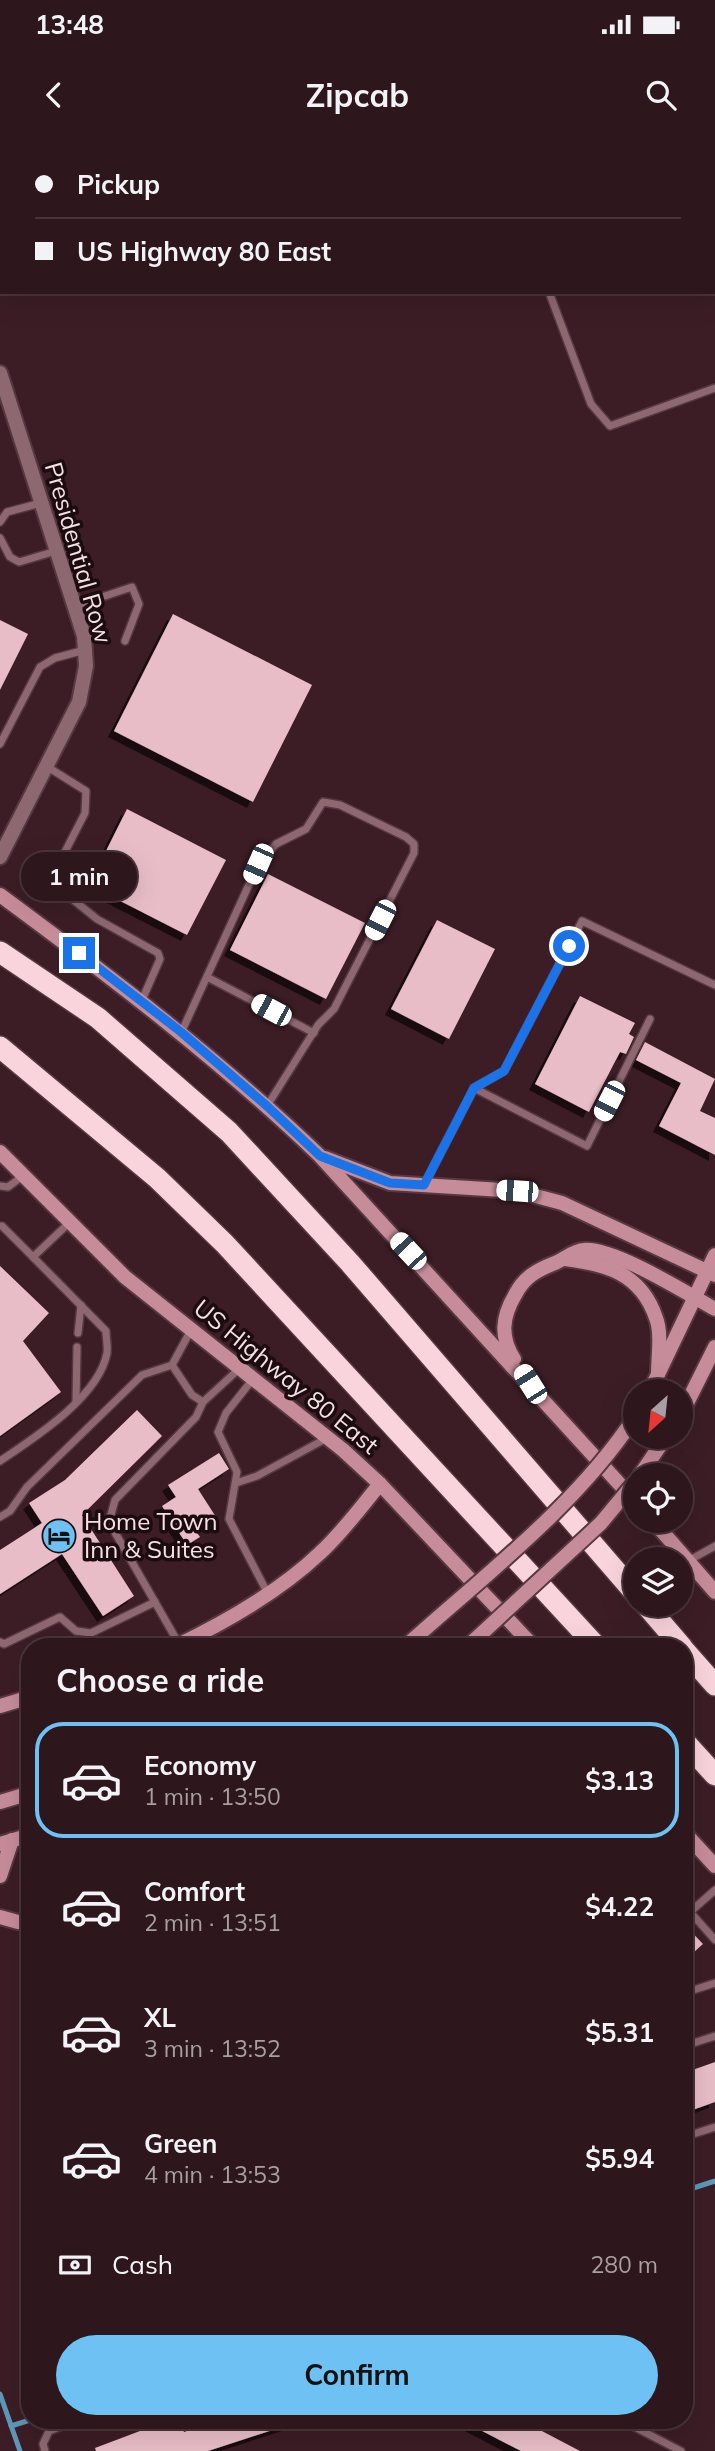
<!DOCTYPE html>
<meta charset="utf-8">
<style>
:root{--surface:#2d161c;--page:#351f25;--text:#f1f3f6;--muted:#a79fa3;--line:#48353b;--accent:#6dc2f3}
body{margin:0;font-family:Mulish,sans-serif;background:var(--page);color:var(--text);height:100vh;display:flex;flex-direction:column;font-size:26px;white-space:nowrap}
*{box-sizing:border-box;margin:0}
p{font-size:23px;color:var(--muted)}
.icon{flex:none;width:38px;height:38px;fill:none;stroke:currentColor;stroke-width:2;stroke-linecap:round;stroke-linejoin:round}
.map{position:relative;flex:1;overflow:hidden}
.panel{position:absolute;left:21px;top:1498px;width:672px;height:791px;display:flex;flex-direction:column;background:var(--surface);border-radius:28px;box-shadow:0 7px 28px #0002,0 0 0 2px var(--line)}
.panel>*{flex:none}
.guide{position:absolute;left:0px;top:0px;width:716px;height:154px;box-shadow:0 7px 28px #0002,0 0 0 2px var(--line);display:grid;align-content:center;height:154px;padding:0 35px;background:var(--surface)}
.needle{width:46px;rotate:207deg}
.fabs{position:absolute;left:623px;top:1239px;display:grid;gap:14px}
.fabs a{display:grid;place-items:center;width:70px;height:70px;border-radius:50%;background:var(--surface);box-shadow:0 7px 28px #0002,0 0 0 2px var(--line);font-size:35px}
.end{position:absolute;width:32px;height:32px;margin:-16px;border:9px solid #1a73e8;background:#fff;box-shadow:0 0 0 4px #fff}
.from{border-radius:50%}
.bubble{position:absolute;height:49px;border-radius:24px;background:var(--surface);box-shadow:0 7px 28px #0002,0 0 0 2px var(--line);font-size:23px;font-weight:700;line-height:49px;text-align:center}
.car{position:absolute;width:21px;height:42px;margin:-21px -10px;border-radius:9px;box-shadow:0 0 5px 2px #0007;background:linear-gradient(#fff 24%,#345 0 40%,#fff 0 76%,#345 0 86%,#fff 0)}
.guide b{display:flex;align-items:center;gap:24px;height:66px;font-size:26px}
.guide b+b{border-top:2px solid var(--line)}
.guide i{width:18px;height:18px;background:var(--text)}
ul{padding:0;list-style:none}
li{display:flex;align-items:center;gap:21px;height:116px;margin:0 14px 10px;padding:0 21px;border:4px solid transparent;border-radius:28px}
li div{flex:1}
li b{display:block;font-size:26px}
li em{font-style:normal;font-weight:700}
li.on{border-color:var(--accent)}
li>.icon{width:63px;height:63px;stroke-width:1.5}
h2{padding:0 35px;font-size:32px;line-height:84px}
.pay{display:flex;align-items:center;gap:18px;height:77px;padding:0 35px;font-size:26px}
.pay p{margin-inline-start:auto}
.action{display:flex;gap:14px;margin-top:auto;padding:14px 35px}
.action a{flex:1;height:80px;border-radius:42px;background:var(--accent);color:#111;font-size:28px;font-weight:700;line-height:80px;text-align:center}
.status{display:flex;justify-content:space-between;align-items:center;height:49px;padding:0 35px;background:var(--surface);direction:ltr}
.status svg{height:19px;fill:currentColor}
header{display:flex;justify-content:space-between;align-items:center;height:91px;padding:0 35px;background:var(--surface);font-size:32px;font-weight:700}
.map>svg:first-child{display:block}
.built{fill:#4b252f}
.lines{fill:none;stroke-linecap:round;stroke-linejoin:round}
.stream{stroke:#5e98b8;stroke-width:5}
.building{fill:#e8bdc7;filter:url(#shadow)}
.service-casing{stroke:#563840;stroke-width:10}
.minor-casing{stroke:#563840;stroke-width:18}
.secondary-casing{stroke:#563840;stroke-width:18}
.motorway-casing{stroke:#563840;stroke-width:24}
.service{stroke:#8d6871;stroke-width:7}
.minor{stroke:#8d6871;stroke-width:14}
.secondary{stroke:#c78c9a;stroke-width:14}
.motorway{stroke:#f9d4dc;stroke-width:21}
.secondary-bridge-casing{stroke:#563840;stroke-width:18;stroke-linecap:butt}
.secondary-bridge{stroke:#c78c9a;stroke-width:14}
.route{stroke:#1a73e8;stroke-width:9}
.labels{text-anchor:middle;stroke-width:7;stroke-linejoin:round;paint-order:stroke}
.street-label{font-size:24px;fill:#f7e1e5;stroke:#1a0c0f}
.poi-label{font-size:24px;fill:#f7e1e5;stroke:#1a0c0f;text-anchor:start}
</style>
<div class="status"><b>13:48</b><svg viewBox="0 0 49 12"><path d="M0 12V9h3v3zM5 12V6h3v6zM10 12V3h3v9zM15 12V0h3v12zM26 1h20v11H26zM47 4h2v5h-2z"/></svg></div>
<header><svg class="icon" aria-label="back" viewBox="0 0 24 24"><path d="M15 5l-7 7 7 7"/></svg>Zipcab<svg class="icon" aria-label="search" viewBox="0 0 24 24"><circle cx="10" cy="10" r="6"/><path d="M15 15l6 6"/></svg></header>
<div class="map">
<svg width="715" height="2311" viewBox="0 0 715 2311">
<defs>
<filter id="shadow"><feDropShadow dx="-6" dy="6" stdDeviation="0" flood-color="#0009"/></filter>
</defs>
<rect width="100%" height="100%" fill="#3c1d25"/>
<path class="built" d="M557,0H715V47L714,2Z"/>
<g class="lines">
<g class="stream">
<path d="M684,2051L715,2041"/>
<path d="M0,2254L20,2311"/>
<path d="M11,2286L30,2280"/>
</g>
</g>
<g class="building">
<path d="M173,474L312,545L253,662L114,591Z"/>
<path d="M0,480L28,494L0,550Z"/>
<path d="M127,669L226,720L187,795L89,745Z"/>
<path d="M268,734L365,783L326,859L230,810Z"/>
<path d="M437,780L495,809L449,899L391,869Z"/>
<path d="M580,856L635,883L629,894L634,897L626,914L620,912L589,972L535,944Z"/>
<path d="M645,902L715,939L700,971L715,978V1015L659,986L681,943L636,920Z"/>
<path d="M0,1126L49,1173L23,1201L61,1252L0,1296Z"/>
<path d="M137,1270L162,1296L82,1375L134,1456L103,1476L62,1414L0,1454V1410L42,1383L29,1363L65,1340Z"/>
<path d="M219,1313L229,1329L198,1349L216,1377L195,1390L200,1397L187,1405L162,1366L176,1357L168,1345Z"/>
<path d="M684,1784L703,1804L684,1821Z"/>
<path d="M715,1922V1962L684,1973V1933Z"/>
<path d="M169,2280H179L184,2292L219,2280H294V2283L208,2311H96L95,2308Z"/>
<path d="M461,2280H531L542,2286L540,2290L580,2311H521Z"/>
</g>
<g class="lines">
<g class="service-casing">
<g id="service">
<path d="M504,0V2"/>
<path d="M579,0V2"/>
<path d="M677,0V2"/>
<path d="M714,25L715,24"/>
<path d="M714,71H715"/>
<path d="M549,152L591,264L610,286L715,248"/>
<path d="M0,382L7,372L41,363"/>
<path d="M0,398L10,417L19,422L56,411"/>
<path d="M75,466L132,447L139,464L125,501"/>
<path d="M0,604L40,527L55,518L85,510"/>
<path d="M46,626L86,651L85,673L54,733L56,746L97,779L158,813L160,819L142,860"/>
<path d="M207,837L314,893"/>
<path d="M181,893L258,725L276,704L306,689L323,662L340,665L406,697L414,704V713L334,869L318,885L267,966"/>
<path d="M474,948L587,1006L650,879"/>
<path d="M424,1045L474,948L504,931L582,781L715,845"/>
<path d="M0,1046L8,1047L24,1035"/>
<path d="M2,1086L33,1117"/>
<path d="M78,1193L81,1165"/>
<path d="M172,1225L192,1255L203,1262"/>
<path d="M253,1239L226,1273L218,1292L237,1332L229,1379L267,1452"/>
<path d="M76,1262L77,1207"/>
<path d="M0,1321C34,1298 99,1257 107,1213C108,1206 106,1198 106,1191L33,1117L70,1082"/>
<path d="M236,1343L257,1336L327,1298"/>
<path d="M0,1377L10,1371L27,1347L142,1235L172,1225L191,1190"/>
<path d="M688,1421L715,1406"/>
<path d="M0,1502L4,1504L60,1477L76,1491L91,1493L155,1462"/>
<path d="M179,1504L109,1382L115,1360L196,1277L203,1262L240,1228"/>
<path d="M684,1765L715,1800"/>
<path d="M690,1772L715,1750"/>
<path d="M684,1853L715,1843"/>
<path d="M684,1906L715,1896"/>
<path d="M684,1997L715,1987"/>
<path d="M621,2280L681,2311"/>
<path d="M45,2311L43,2304L49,2291L78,2280"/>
</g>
</g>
<g class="minor-casing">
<g id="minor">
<path d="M115,2L120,0"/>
<path d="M0,39H2"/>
<path d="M0,233L84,496L86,526L79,562L0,717"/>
</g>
</g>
<g class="secondary-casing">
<g id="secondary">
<path d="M0,755C111,837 220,920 320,1016L635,1361"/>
<path d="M0,1012L125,1137L343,1310L380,1344L534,1507"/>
<path d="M325,1018L390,1043L517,1051L562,1063L715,1135"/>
<path d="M565,1119C606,1124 641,1133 656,1178C662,1193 658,1217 658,1234"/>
<path d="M514,1219C500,1197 502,1177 515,1155C524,1137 537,1130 555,1123C564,1119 575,1110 584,1110C613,1107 688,1154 715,1169"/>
<path d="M650,1251L715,1115"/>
<path d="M681,1275L715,1207"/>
<path d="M640,1335L666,1297"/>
<path d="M653,1381L715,1452"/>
<path d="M174,1507C224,1483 279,1452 320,1413C342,1393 361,1367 380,1344"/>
<path d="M0,1566L30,1557"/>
<path d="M0,1662L30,1653"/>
<path d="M684,1692L715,1726"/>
<path d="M0,1704L30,1695"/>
<path d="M0,1736L12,1700"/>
<path d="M0,1777L18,1782H30"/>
</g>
</g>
<g class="motorway-casing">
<g id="motorway">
<path d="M0,812L98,878L229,992L350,1123L635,1453"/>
<path d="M0,907L157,1038L225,1104L597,1507"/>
<path d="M646,1465L682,1507"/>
<path d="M684,1510L715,1545"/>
<path d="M684,1601L715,1635"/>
</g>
</g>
<use href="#service" class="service"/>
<use href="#minor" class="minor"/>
<use href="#secondary" class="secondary"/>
<use href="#motorway" class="motorway"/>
<g class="secondary-bridge-casing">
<g id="secondary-bridge">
<path d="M407,1505C486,1434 575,1367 635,1277"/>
<path d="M467,1507L601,1383L635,1342"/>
</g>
</g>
<use href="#secondary-bridge" class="secondary-bridge"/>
</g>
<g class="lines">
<path class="route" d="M79,813L181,892L267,966L320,1016L390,1043L424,1045L474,948L504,931L569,806"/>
</g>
<defs>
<g id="hotel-disc" transform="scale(1.75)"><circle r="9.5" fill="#6dc2f3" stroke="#1a0c0f"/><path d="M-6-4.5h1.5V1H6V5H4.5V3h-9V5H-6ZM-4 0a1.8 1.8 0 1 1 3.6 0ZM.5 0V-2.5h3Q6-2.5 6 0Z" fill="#111"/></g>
</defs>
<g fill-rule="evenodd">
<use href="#hotel-disc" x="59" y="1396"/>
</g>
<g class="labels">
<g class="street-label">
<text transform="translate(78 413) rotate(74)" y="8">Presidential Row</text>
<text transform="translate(286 1237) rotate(39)" y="8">US Highway 80 East</text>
</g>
<g class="poi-label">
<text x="84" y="1390">Home Town<tspan x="84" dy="28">Inn &amp; Suites</tspan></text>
</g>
</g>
</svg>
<div class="fabs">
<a><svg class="needle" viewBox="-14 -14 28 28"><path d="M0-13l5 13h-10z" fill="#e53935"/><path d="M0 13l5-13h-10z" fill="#a79fa3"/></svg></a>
<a><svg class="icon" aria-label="locate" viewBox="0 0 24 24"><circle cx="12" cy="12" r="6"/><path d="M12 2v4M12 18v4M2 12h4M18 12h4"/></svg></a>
<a><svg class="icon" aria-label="layers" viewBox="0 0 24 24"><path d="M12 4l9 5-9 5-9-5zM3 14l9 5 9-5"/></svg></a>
</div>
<i class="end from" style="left:569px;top:806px"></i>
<i class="end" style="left:79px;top:813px"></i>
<div class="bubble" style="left:21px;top:712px;width:116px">1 min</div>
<i class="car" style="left:258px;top:724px;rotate:204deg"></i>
<i class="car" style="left:380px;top:780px;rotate:207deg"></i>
<i class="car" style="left:271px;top:870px;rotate:298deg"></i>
<i class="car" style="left:609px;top:961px;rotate:207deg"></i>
<i class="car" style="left:517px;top:1051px;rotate:274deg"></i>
<i class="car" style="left:408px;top:1111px;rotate:317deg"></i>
<i class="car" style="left:530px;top:1244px;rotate:328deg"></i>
<div class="guide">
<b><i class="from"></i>Pickup</b>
<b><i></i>US Highway 80 East</b>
</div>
<section class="panel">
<h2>Choose a ride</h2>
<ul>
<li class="on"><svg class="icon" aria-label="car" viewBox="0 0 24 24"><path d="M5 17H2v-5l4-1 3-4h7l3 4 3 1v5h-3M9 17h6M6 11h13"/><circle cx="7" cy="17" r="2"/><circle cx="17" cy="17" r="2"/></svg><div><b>Economy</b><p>1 min · 13:50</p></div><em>$3.13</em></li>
<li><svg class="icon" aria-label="car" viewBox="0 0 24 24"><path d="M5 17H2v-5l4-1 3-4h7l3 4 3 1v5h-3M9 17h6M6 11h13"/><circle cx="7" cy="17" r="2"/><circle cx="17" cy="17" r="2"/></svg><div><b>Comfort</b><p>2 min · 13:51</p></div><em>$4.22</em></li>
<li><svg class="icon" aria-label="car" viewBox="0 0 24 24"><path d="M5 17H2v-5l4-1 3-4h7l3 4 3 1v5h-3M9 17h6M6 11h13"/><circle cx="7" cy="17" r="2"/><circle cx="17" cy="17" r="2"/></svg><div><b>XL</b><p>3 min · 13:52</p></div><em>$5.31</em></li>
<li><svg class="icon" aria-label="car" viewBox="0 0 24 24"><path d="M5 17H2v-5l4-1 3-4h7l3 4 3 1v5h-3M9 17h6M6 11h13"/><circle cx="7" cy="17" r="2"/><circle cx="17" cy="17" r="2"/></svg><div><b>Green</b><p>4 min · 13:53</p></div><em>$5.94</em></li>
</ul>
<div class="pay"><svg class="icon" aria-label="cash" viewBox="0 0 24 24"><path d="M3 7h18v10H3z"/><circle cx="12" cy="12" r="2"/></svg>Cash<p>280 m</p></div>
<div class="action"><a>Confirm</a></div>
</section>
</div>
